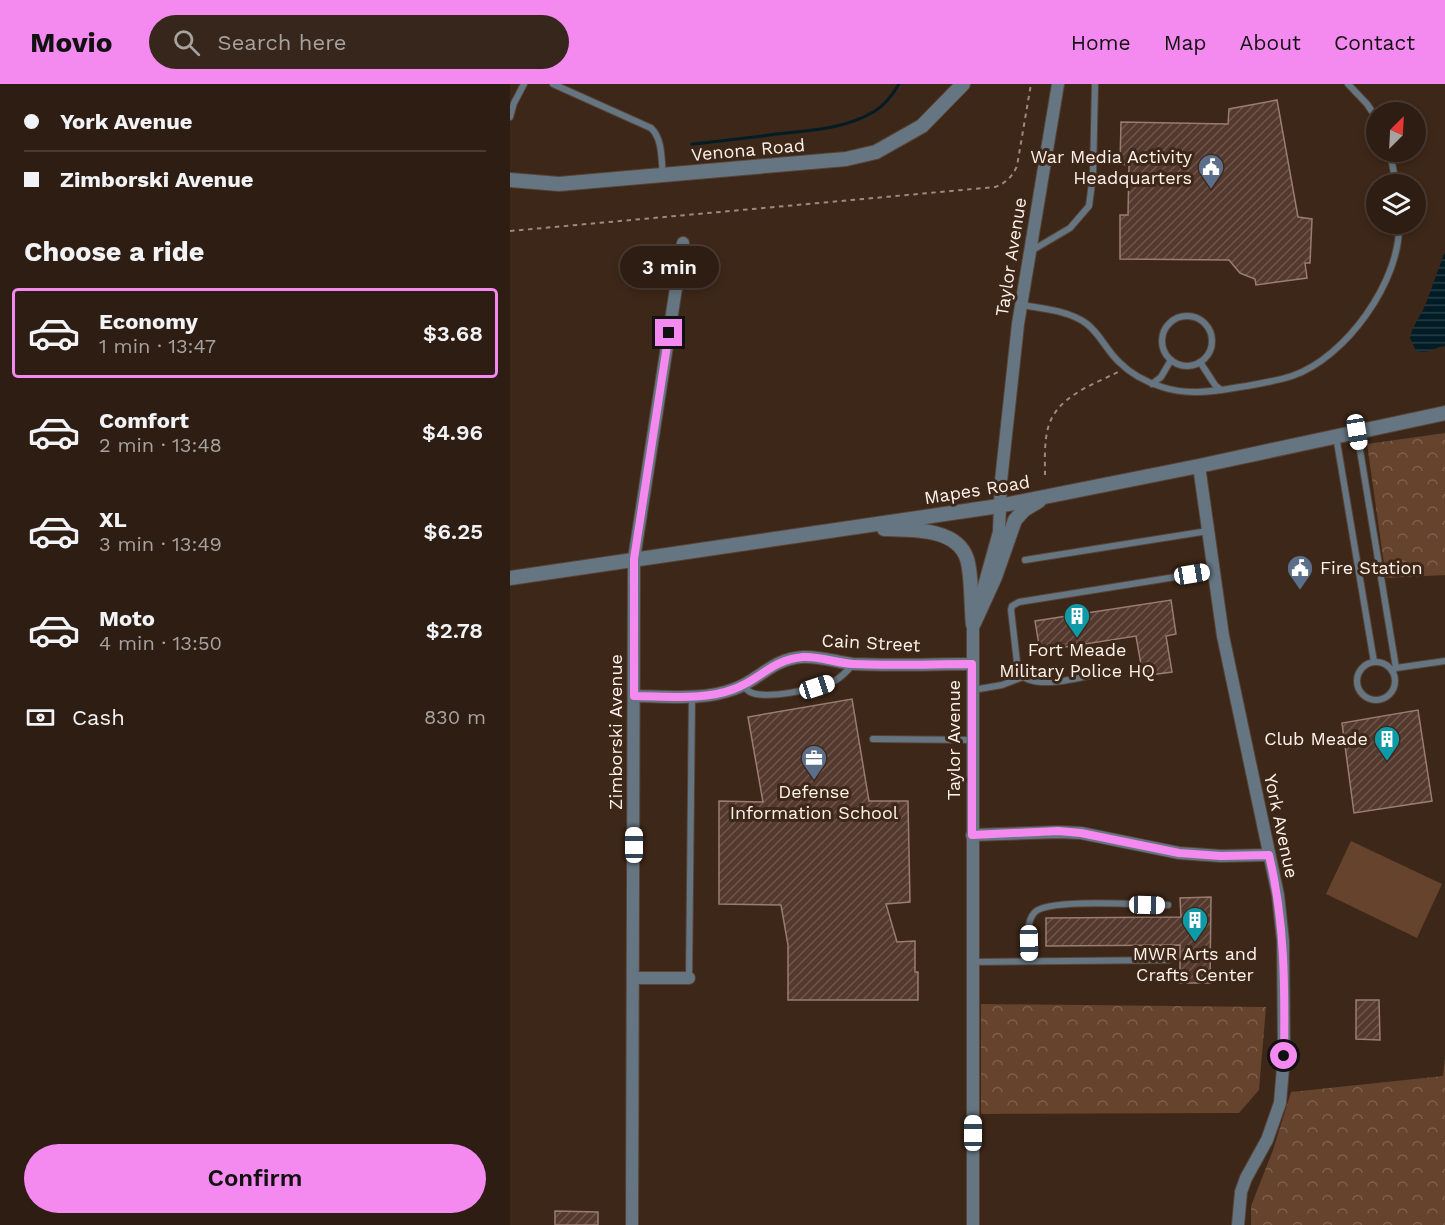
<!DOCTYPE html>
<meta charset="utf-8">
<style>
:root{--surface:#2e1d12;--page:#36261b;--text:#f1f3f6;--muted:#a7a29f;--line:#493b32;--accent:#f489f0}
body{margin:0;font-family:"Work Sans",sans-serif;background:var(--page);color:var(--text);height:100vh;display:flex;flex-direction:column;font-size:22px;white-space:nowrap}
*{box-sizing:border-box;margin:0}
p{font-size:20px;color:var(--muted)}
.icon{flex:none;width:33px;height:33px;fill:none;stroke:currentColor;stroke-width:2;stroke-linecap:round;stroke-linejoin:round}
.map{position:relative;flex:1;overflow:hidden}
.side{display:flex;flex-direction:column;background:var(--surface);width:510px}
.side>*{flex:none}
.top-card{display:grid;align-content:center;height:132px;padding:0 24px;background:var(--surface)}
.needle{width:39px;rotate:24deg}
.tools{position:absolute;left:856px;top:18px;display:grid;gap:12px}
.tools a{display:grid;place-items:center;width:60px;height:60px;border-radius:50%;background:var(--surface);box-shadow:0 3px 9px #0003,0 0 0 2px var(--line);font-size:30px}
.end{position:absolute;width:27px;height:27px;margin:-14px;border:8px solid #f489f0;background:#111;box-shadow:0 0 0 3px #111}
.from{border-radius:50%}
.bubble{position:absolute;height:42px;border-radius:21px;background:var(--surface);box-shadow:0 3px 9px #0003,0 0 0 2px var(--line);font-size:20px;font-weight:600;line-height:42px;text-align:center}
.car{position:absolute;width:18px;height:36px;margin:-18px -9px;border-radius:8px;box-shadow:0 0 4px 2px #0007;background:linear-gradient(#fff 24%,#345 0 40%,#fff 0 76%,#345 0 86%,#fff 0)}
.top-card b{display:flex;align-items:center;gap:21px;height:57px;font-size:22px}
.top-card b+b{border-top:2px solid var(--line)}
.top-card i{width:15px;height:15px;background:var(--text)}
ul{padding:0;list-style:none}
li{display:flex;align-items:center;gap:18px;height:90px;margin:0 12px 9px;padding:0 12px;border:3px solid transparent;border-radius:6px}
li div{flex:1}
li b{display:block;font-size:22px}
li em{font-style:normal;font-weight:600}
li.on{border-color:var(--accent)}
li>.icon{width:54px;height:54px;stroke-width:1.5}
h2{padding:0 24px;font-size:27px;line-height:72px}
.pay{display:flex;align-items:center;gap:15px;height:66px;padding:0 24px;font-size:22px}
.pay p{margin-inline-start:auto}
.cta{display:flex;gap:12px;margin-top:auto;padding:12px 24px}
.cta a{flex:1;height:69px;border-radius:36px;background:var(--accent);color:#111;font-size:24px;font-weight:600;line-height:69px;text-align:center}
header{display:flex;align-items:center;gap:36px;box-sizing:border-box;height:84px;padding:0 30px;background:var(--accent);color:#111}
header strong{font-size:28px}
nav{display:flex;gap:33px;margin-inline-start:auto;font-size:21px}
.search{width:420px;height:54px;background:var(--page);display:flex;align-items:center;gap:15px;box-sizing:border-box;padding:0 21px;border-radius:33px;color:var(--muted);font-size:22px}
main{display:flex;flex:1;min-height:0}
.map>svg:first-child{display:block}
.forest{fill:url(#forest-crowns)}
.pitch{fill:#66432d}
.water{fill:url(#water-rules)}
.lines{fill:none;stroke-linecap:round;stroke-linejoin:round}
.stream{stroke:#021c25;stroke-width:3}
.building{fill:url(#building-hatch);stroke:#9b7d70;stroke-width:1.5}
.service-casing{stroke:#584336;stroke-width:8}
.minor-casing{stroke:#584336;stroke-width:14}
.tertiary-casing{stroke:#584336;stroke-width:16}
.path{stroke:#9c8a7f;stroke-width:2;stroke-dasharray:4.5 4.5;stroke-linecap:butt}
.service{stroke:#657682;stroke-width:6}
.minor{stroke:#657682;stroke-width:12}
.tertiary{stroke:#657682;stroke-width:14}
.route{stroke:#f489f0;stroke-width:8}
.labels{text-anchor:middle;stroke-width:6;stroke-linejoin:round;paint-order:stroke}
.street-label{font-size:18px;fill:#fff2eb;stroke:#3d2718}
.poi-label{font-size:18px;fill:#fff2eb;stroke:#3d2718}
</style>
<header>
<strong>Movio</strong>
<div class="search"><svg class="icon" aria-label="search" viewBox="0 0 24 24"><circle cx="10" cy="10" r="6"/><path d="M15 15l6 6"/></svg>Search here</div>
<nav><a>Home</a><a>Map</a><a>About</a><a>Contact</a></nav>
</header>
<main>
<section class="side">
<div class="top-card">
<b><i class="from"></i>York Avenue</b>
<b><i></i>Zimborski Avenue</b>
</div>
<h2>Choose a ride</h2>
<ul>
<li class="on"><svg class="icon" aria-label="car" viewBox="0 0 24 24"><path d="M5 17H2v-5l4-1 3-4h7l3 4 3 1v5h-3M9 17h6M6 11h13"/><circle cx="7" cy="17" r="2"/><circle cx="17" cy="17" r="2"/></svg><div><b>Economy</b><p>1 min · 13:47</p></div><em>$3.68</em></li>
<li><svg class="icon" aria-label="car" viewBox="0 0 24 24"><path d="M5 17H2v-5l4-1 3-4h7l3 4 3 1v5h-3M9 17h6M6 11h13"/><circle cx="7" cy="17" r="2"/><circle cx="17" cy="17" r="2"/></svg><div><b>Comfort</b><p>2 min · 13:48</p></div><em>$4.96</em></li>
<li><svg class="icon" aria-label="car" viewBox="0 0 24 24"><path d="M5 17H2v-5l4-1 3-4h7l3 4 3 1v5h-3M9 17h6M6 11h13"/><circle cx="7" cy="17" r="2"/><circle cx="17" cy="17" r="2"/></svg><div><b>XL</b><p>3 min · 13:49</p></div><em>$6.25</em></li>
<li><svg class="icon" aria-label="car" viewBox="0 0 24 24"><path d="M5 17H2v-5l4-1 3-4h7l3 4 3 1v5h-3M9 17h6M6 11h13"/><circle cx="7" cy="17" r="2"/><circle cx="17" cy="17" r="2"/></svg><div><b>Moto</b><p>4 min · 13:50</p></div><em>$2.78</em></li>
</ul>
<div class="pay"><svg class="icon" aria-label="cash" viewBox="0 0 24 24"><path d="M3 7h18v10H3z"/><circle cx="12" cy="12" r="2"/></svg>Cash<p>830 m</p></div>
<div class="cta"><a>Confirm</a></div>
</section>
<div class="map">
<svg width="935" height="1141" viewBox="0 0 935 1141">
<defs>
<pattern id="forest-crowns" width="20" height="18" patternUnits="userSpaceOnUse" patternTransform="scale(1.5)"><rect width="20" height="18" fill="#66432d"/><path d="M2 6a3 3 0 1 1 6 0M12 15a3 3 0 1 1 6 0" fill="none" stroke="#7d5f4c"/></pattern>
<pattern id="water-rules" width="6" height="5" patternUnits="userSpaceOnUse" patternTransform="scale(1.5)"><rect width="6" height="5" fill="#021c25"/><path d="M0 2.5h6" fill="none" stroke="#283d45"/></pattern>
<pattern id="building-hatch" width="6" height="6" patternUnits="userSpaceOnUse" patternTransform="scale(1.5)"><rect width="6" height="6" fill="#54392e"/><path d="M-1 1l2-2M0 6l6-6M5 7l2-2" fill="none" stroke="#6e564c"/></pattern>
</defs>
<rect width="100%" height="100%" fill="#3d2718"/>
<g class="forest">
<path d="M935,349V491L876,494L857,360Z"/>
<path d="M471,920L756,923L749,1006L729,1029L471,1030Z"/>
<path d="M935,973V1141H741V1122L763,1066L781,1008L933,992Z"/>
</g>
<path class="pitch" d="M841,757L932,800L907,854L816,810Z"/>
<path class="water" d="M935,167V262C924,263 921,270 906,267L900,254L902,246L915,222Z"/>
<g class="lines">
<path class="stream" d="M182,60C210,57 238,54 266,50C298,47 336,45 365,27C375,21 383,10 389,0"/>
</g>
<g class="building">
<path d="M767,16L788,133L802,135L800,179H795L797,194L746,201L745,195L730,189L719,176L610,175V131H618L619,81L610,80L611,38L718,40L719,25Z"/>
<path d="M661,516L666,550L656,552L662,588L633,592L626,552L530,567L525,537Z"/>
<path d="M342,615L359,717H398L400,818L376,820L387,858L405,857V888H408V916H278V861L271,821L209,820V717L253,718L238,633Z"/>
<path d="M908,626L922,717L844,729L832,639Z"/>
<path d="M701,813L700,899H670V861L536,862V834L671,833L670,814Z"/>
<path d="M846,916H869L870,956L846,955Z"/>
<path d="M45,1127L88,1128V1141H45Z"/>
</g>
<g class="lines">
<g class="service-casing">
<g id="service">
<path d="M43,0L141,44C153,55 151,76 153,91"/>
<path d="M838,0L857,20L867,35"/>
<path d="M0,33L4,19L14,0"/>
<path d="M880,68L886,100"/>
<path d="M521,167L560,144L579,122L583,91L585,0"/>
<path d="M511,221C532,224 560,227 577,240C590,250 597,267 609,278C621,290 636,298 652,303C676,311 699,308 724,304C743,301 763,298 782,292C836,274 891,196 889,140"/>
<circle cx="677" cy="257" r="25"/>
<path d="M690,278L705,301L711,306"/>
<path d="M642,300L651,293L661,276"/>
<path d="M847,348L886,584"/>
<path d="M826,352L864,578"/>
<path d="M515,476L698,447"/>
<circle cx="866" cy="597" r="19"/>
<path d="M601,586C580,591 521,610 508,587L501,526L502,522L509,518L703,487"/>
<path d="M883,586L886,584L935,577"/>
<path d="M233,602C235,604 237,606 240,608C256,616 306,605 322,598C331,595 337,586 344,580"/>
<path d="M463,606L492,601L513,593"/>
<path d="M363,655L463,656"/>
<path d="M519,877C519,863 514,839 525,828C539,814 634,821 658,821"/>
<path d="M463,878L658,876"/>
<path d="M179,894L182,612"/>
</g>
</g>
<g class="minor-casing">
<g id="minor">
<path d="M689,382L713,552L768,811L773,857L774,972L770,1019L757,1056L736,1094L731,1108L728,1141"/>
<path d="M124,612C156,612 193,617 224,605C250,596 261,575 293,573C310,572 326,578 343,580C382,582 422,580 462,580"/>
<path d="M462,751L548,748L571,749L669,769L711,772L759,771"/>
<path d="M124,894H179"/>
<path d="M122,1141L124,475L173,159"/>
<path d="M463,1141V541L489,448L491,397L508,240L548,0"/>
</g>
</g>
<g class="tertiary-casing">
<g id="tertiary">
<path d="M0,96L49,100L336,75L366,68L412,42L453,0"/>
<path d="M374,445C400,446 447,443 457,475C462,490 461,524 463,541"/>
<path d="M0,494L489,422L689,382L935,329"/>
<path d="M464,539L485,493L505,436L514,426L529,417"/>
</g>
</g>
<g class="path">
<path d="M0,147L485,103C496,99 502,93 507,82L521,0"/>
<path d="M535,391C535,376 534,359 538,344C546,313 582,301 608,288"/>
</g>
<use href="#service" class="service"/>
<use href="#minor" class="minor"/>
<use href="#tertiary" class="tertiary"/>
</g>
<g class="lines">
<path class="route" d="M159,249L124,475V612C156,612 193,617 224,605C250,596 261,576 293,573C310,572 326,579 343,580C382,582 423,580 462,580V751L548,747L571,749L669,769L711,772L759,771C775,838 775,903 774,972"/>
</g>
<defs>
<g id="civic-pin" transform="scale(1.35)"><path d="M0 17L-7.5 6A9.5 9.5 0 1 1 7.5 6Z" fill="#5c6f8a" stroke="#3d2718"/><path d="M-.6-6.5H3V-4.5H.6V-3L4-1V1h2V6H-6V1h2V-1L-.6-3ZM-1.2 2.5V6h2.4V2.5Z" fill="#fff"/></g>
<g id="building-pin" transform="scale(1.35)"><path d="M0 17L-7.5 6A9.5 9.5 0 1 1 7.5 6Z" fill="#0f9aa8" stroke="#3d2718"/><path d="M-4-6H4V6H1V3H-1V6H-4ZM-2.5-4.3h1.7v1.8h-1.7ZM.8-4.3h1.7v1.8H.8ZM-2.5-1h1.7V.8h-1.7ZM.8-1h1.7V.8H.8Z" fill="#fff"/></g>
<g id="office-pin" transform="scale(1.35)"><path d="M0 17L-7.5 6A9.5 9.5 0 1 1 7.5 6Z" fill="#5c6f8a" stroke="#3d2718"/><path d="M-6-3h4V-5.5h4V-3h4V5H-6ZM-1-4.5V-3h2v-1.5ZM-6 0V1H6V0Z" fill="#fff"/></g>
</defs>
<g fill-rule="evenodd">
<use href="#civic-pin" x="701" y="83"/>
<use href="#civic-pin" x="790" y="484"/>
<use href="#building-pin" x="567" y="532"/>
<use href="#building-pin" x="877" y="655"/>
<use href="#office-pin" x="304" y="674"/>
<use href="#building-pin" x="685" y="836"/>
</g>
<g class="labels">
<g class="street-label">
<text transform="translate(238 66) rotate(-5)" y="6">Venona Road</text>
<text transform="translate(501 173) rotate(-81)" y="6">Taylor Avenue</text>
<text transform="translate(467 406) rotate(-9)" y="6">Mapes Road</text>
<text transform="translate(361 559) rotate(3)" y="6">Cain Street</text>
<text transform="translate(106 648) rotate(-90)" y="6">Zimborski Avenue</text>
<text transform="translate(444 656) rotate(-90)" y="6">Taylor Avenue</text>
<text transform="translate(771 742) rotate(78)" y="6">York Avenue</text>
</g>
<g class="poi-label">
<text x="682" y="79" text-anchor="end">War Media Activity<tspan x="682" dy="21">Headquarters</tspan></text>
<text x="810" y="490" text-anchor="start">Fire Station</text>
<text x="567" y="572">Fort Meade<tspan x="567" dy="21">Military Police HQ</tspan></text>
<text x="858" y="661" text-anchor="end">Club Meade</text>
<text x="304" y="714">Defense<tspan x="304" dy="21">Information School</tspan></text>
<text x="685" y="876">MWR Arts and<tspan x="685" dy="21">Crafts Center</tspan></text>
</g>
</g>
</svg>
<div class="tools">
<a><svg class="needle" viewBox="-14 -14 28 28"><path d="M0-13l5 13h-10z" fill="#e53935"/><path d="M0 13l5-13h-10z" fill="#a7a29f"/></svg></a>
<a><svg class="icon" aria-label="layers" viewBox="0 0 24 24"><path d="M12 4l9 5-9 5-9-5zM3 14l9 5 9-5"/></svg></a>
</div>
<i class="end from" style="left:774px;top:972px"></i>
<i class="end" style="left:159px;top:249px"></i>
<div class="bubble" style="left:110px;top:162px;width:99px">3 min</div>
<i class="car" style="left:847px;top:348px;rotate:171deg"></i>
<i class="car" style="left:682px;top:490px;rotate:81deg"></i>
<i class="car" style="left:307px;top:603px;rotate:72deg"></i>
<i class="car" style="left:124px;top:761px;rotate:0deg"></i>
<i class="car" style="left:637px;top:821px;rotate:91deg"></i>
<i class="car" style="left:519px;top:859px;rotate:179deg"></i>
<i class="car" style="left:463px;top:1049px;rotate:0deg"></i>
</div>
</main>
